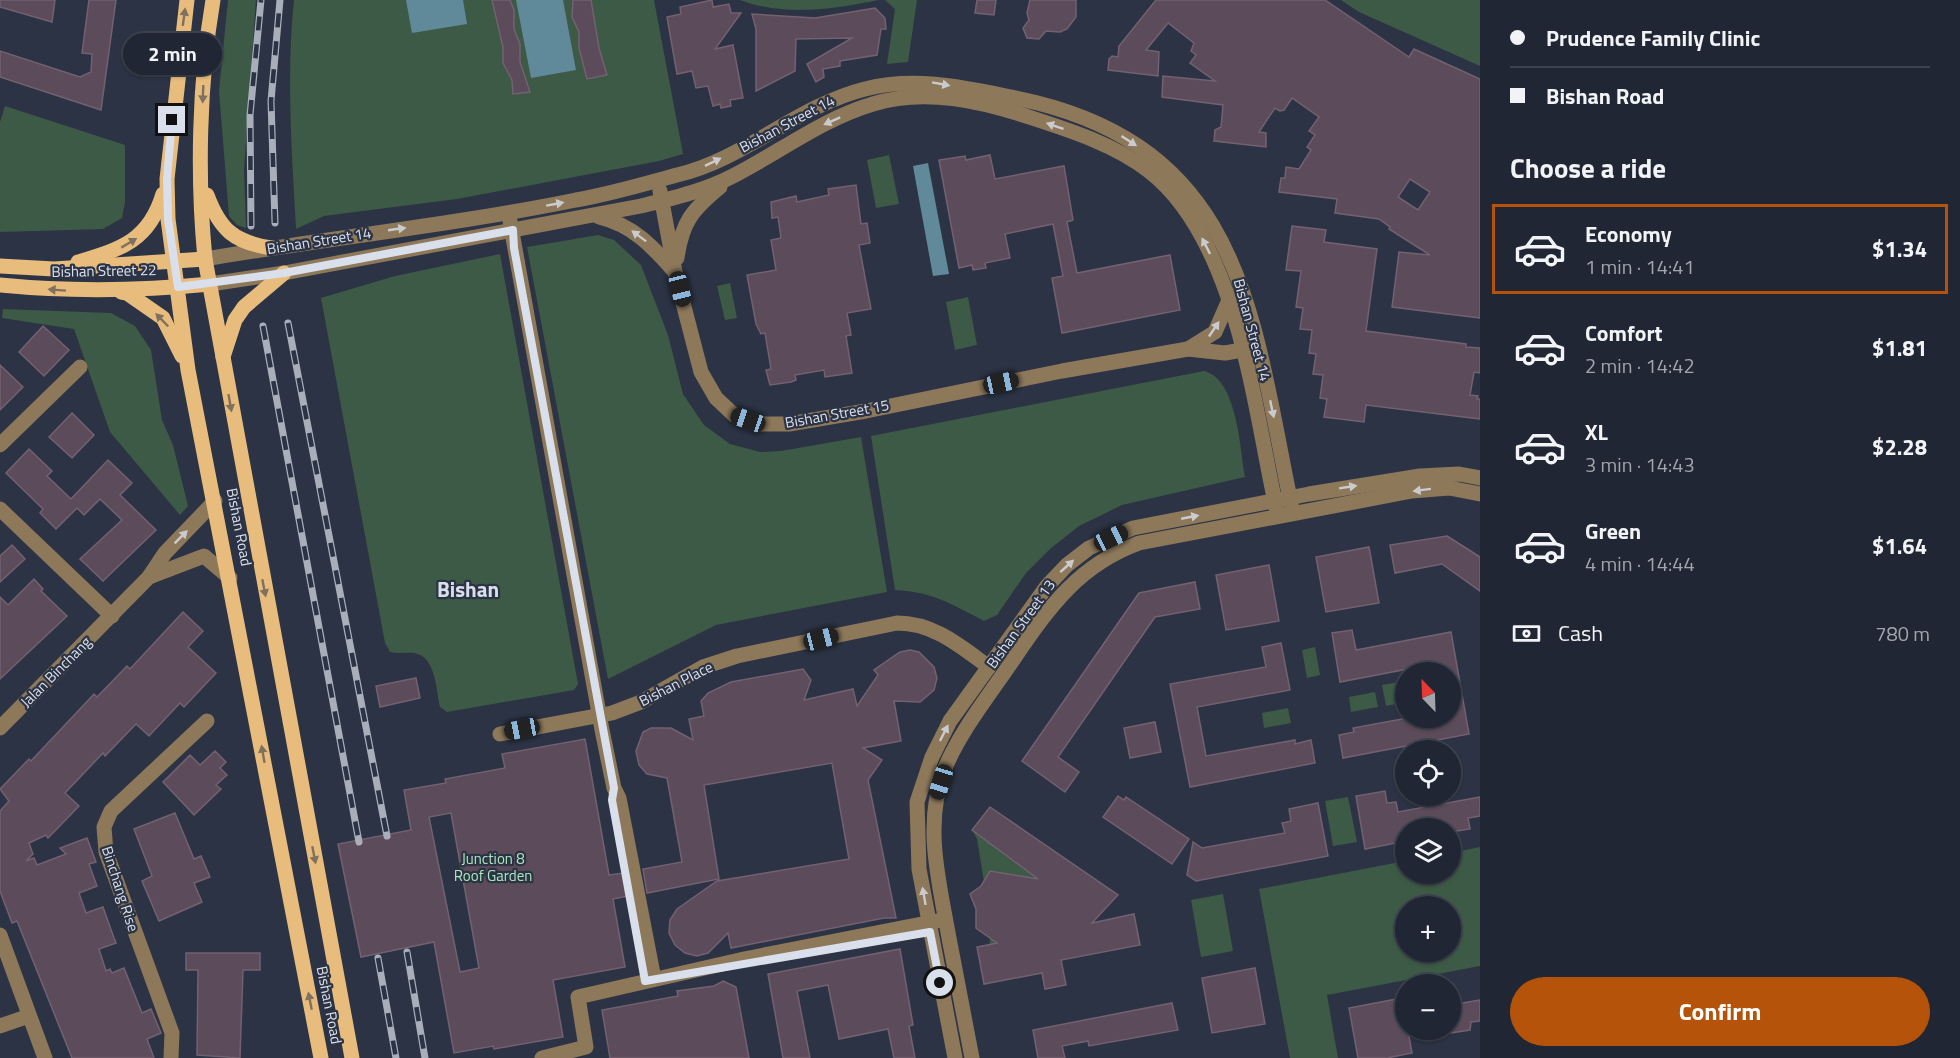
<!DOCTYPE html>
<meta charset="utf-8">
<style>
:root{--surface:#202633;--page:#2d323f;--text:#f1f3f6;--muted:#a2a5ac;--line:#3d434e;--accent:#b45309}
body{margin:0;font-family:"Titillium Web",sans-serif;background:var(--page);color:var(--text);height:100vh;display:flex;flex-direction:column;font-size:22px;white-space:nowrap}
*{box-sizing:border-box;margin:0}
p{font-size:20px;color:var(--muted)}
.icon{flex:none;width:33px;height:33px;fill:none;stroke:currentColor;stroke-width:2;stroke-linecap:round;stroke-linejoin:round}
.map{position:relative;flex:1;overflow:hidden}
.panel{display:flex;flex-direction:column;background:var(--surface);width:480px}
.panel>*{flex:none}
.top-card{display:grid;align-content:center;height:132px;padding:0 30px;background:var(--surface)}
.needle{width:39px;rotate:337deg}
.controls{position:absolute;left:1395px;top:662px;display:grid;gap:12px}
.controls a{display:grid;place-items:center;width:66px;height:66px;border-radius:50%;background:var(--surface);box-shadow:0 2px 4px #0004,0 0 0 2px var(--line);font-size:30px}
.end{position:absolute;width:27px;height:27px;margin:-14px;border:8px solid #dae0eb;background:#111;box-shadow:0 0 0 3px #111}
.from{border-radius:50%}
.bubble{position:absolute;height:42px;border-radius:21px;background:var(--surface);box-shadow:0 2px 4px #0004,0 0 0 2px var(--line);font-size:20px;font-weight:700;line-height:42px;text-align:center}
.car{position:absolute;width:18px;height:36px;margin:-18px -9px;border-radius:8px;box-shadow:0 0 4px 2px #0007;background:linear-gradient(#222 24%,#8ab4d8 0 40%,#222 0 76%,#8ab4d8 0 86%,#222 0)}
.top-card b{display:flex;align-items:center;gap:21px;height:57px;font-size:22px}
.top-card b+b{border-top:2px solid var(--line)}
.top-card i{width:15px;height:15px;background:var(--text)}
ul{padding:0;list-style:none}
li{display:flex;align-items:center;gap:18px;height:90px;margin:0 12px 9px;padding:0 18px;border:3px solid transparent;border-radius:0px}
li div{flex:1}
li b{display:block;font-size:22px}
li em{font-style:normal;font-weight:700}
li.active{border-color:var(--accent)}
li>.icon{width:54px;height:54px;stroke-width:1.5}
h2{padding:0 30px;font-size:27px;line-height:72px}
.pay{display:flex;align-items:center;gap:15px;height:66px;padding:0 30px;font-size:22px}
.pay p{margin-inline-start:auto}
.button{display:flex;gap:12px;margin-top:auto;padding:12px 30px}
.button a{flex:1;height:69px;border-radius:36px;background:var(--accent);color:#fff;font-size:24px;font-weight:700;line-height:69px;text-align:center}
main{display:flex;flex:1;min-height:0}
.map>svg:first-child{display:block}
.green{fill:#3c5a45;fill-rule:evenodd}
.water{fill:#608a99}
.building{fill:#5c4b5a;stroke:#736171;stroke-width:1.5;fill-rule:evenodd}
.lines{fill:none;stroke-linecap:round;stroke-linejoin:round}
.minor{stroke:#8d785a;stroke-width:15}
.major{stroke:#e7bc7d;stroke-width:15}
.rail-casing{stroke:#a8afbb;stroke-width:7}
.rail{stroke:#2b3344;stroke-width:4.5;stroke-dasharray:14;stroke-linecap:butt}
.oneway{fill:#80715e}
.oneway2{fill:#cbcbce}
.route{stroke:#dae0eb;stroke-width:8}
.labels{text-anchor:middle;stroke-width:4.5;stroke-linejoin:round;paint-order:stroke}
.street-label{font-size:15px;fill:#dae0eb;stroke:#2b3344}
.park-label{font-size:15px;fill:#abe5bc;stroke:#2b3344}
.district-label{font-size:21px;font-weight:bold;fill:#dae0eb;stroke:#2b3344}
</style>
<main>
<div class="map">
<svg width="1480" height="1058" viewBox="0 0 1480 1058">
<rect width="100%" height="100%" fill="#2b3344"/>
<g class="green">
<path d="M228,0H256L244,169L246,228L237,225L229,216L219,91Z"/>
<path d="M294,0H654L683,154L659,161L457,199L324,216L296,229C292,154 286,75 294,0Z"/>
<path d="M740,0H879C832,9 786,17 740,0Z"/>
<path d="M885,0H917L908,62L887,64L895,9Z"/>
<path d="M1341,0H1480V66L1359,12Z"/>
<path d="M5,106L125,145V202L122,218L103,229L0,232V122Z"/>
<path d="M889,155L899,204L876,208L867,160Z"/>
<path d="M598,235L614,240L641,265L668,335L683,394L704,425L730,444L760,452L781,451L861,437L887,592L716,625L608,679L527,247Z"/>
<path d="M500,254L578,684L574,690L447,712L440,707C436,690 436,656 414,653C406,652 398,654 390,652L385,643L321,298L395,276Z"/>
<path d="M730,283L737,318L725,320L717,286Z"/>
<path d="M968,297L977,345L955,350L946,302Z"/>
<path d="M3,309L111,313L135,326L151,350L162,420L173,445L188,506L180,515L110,432L74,329L2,318Z"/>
<path d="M1204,371C1237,379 1240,447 1245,477L1122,505L1079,526L1050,549L1026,573L997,615L984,621C951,604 934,592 895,590L871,436Z"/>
<path d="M1315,647L1320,675L1307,678L1302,650Z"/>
<path d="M1404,681L1405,702L1386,706L1382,685Z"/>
<path d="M1375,692L1378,707L1351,712L1349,697Z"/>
<path d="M1288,708L1291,723L1264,728L1262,713Z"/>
<path d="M1348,797L1357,842L1333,846L1325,801Z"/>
<path d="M972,830L1039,880L1034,936L990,944L988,906L977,839Z"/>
<path d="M1480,847V966L1327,995L1338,1058H1290L1259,889L1405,861L1406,873H1450L1451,853ZM1406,906H1450V951H1406Z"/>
<path d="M1223,894L1233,951L1201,957L1191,900Z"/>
</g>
<g class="water">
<path d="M406,0H463L467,24L412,33Z"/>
<path d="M516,0H563L576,70L531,78Z"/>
<path d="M928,163L949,274L933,276L913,166Z"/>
</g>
<g class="building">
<path d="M0,0H55L52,22L0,7Z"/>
<path d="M89,0H116L101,110L0,77V51L80,77L91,72L92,54L82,53Z"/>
<path d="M492,0H510L514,10V29L520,44V62L530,92L513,94L512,80L503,63V47Z"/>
<path d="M573,0H591L599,48L607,75L587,79L579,48V32L572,17Z"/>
<path d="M712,0L713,7L729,4L731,13H741L715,49L733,45L743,98L730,100L731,106L721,108L720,104L713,106L708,86L696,88L692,71L677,74L667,17L681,14L680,7Z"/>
<path d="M977,0H996L994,15L975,13Z"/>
<path d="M1030,0H1076V17L1067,29L1060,32L1046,31L1039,39L1027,38L1023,28L1029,20L1027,13Z"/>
<path d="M1156,0H1325L1409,57L1414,49L1480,79V318L1392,307L1399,252L1430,255L1389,229L1390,227L1379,219L1335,213L1337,199L1279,192L1281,178H1285L1286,167L1299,169L1311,150L1307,147L1315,135L1309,131L1319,117L1292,98L1284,110L1280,111L1275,108L1259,132L1266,133V147L1214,141L1215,130L1221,127L1223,105L1162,97L1163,76L1215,81L1190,63L1196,55L1191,51L1194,43L1168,23L1146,50L1159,52L1158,76L1108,70L1109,59L1112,56L1118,57L1119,46ZM1410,179L1430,192L1418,210L1398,197Z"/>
<path d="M875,8L885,18L886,29H881L877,55L840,61V66L823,69L824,77L816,82L807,64L852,38L796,39L795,71L756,91V29L752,14L815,18Z"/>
<path d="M990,155L995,179L1064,166L1073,220L1067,222L1077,273L1170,255L1180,310L1062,333L1052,278L1063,276L1053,224L1005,234L1010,258L985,263L986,268L973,270L972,265L959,268L939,160L965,156L966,160Z"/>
<path d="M856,185L861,224L867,223L870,243L859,245L871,309L847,313L851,335L846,336L852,373L825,377L824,370L795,375L796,380L791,382L770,385L766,370L771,369L765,333L761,334L756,324L747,275L776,270L771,240L781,238L778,217L772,218L771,202L796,196L797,202L829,195L828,189Z"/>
<path d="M1292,226L1326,230L1324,242L1377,249L1366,331L1466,344V347L1480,348V373L1474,372L1470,395L1478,396L1477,399H1480V419L1366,405L1364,422L1324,417L1327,399L1320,398L1323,375L1313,374L1316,354L1309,353L1312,330L1300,329L1303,308L1296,307L1301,271L1286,270Z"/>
<path d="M43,326L69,350L44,376L19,352Z"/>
<path d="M0,365L23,387L0,410Z"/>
<path d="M72,413L94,435L72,458L49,437Z"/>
<path d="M29,449L52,471L47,476L71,499L108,460L132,483L120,495L156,530L103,581L80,559L122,520L100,499L84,515L77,508L56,529L40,513L43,509L6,473Z"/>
<path d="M1447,536L1480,557V591L1442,564L1395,573L1390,545Z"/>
<path d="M12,545L25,559L0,582V556Z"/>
<path d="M1369,547L1379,603L1326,612L1316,557Z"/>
<path d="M1269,565L1279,621L1226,630L1216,575Z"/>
<path d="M34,579L43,589L41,591L67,616L0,679V597L8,605Z"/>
<path d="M1195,582L1200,609L1155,617L1058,757L1079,772L1065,792L1022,761L1139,593Z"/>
<path d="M183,612L203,631L188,647L216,673L184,707L180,703L149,736L136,724L105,756L103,753L65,793L79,806L48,838L46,835L29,843L33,854L26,861L34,858L37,865L66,854L60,848L87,838L96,862L89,864L97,886L79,893L86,913L103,907L110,927L116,943L99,949L106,971L110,969L112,973L124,968L142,1013L151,1009L161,1033L147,1039L154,1058H72L17,921L12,923L0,891V811L9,801L0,789L29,759L31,761L94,694L97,697L127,666L130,669Z"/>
<path d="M1352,630L1356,650L1451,632L1469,734L1343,758L1339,735L1354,732L1353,728L1413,717H1450V672H1435L1434,664L1340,682L1332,633Z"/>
<path d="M1281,643L1290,690L1197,707L1206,756L1295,740V744L1311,740L1315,763L1190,787L1170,684L1266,667L1262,647Z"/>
<path d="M910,650L919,652L934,667L937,678L934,690L920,702L894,701L901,741L863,748L882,760L868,780L896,918H884L731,948L728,933L708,953L697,956L685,953L675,945L669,933L670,920L677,909L717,881L849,859L832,763L704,785L719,879L647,893L643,869L682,862L667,778L647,774L639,765L636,751L643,732L651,728H671L693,740L689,719L704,716L701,701L708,693L731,682L803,669L811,680L804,700L853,689L857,706L878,675L874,670L900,652Z"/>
<path d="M416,678L420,698L380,707L376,686Z"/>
<path d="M1155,722L1161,752L1130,758L1124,728Z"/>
<path d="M585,739L609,875L624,873L628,896L613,899L625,967L553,980L563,1037L494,1049L493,1046L454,1053L434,942L361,957L338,844L411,830L404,790L446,783L445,779L505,768L502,754ZM451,813L479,968L460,972L429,817Z"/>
<path d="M215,751L226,762L220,768L227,775L216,785L221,789L194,815L163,782L190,755L200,765Z"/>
<path d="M1385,791L1387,803L1396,802L1398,812L1480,797V816L1468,818L1470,829L1451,832L1450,828H1406V841L1365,849L1356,796Z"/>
<path d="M1118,796L1124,800L1126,797L1189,839L1172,864L1103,817Z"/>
<path d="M1318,803L1328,856L1196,881L1187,875L1193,842L1202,848L1285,833L1282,823L1291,821L1289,809Z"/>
<path d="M990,807L1118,895L1092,923L1134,914L1140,945L1061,960L1066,985L1045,989L1042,973L984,984L977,947L997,943L976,928V909L970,894L981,886L990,871L1038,879L972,830Z"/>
<path d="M175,813L194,859L201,856L210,877L194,883L202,902L159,921L142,881L152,876L134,829Z"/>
<path d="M900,949L913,1025L909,1026L915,1058H894L888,1029L839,1039L828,985L797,991L810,1058H783L768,974Z"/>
<path d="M186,953H260V970H243L240,1058L197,1055L198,970H186Z"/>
<path d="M1255,968L1265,1024L1212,1033L1202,978Z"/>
<path d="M723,981L736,987L749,1058H610L602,1010L678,996L677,991L714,986Z"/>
<path d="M1402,998L1412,1053L1387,1058H1358L1349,1008Z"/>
<path d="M1480,1000V1021L1471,1022L1470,1030L1450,1033L1451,1005Z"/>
<path d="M1172,1003L1178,1030L1089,1046L1088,1041L1062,1046L1065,1058H1038L1033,1030Z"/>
</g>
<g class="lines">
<g class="minor">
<path d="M660,191L675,272L701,372L716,398L734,415L762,424H789L866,411L1062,371L1188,349L1225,353L1242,350L1248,342"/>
<path d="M599,217C633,225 653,247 675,272"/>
<path d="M510,221L602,730L614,788L619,798L654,979"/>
<path d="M677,258C682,222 692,210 720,187"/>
<path d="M205,259C328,238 453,225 576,200C610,194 644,184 677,175C745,159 797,106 865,89C916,76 966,88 1016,98C1248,145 1252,321 1293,513"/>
<path d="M210,284L284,273L641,206C673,198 704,191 733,176C780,152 822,119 873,104C925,88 981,101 1032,118C1072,131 1115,145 1149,171C1239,241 1254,411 1278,516"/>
<path d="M1188,349L1215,332L1229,300"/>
<path d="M0,445L80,367"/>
<path d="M0,509L112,616"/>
<path d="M149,577L204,556L230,578"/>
<path d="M0,728L149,577L165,553L215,501"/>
<path d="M500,734L612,713L641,702L703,667L737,656L897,623C934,623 960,646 989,667"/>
<path d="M0,935L45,1058"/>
<path d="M0,1026L29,1016"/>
<path d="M171,1058L172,1033L106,852L104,827L111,811L207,721"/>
<path d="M542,1058L586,1047L578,997L744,959L937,921"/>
<path d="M955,1058L919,869L917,802L932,757L950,721L1047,586L1067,565L1089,548L1133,528L1309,494L1420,476L1459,474L1480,478"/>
<path d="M972,1058C964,1018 957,978 949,938C939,881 923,824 945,768C962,728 991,693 1015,657C1050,606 1079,565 1139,543L1412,491L1449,488L1480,494"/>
</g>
<g class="major">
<path d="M187,0L167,179L168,219L188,370L321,1058"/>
<path d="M213,0C199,82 197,177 205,259L352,1058"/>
<path d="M207,195C220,230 234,242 271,248"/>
<path d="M78,262C121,249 149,241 163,194"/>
<path d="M0,266L54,269L205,259"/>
<path d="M0,285C71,292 139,291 210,284"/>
<path d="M121,292L127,293L163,318L182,356"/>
<path d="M223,357L235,320L244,307L284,273"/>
</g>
<g class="rail-casing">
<g id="rail">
<path d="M275,223L271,101L280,0"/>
<path d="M251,226L250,115L261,0"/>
<path d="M288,323L387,836"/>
<path d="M263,326L359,842"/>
<path d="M407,952L425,1058"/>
<path d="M378,958L396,1058"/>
</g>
</g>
<use href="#rail" class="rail"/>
</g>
<defs><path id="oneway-solid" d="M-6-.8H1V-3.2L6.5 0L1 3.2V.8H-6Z" transform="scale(1.5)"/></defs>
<g class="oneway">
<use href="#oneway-solid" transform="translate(184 17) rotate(-82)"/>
<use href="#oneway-solid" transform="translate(203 94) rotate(92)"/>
<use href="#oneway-solid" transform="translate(129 243) rotate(-31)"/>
<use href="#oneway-solid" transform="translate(57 290) rotate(-176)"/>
<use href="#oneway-solid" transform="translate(162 320) rotate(-134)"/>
<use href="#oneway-solid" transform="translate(230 403) rotate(80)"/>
<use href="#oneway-solid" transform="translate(264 588) rotate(79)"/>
<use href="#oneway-solid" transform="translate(263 754) rotate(-100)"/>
<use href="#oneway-solid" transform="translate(314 855) rotate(79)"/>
<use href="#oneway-solid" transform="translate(310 1001) rotate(-101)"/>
</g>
<g class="oneway2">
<use href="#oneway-solid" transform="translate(941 84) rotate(10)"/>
<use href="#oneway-solid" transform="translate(832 121) rotate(156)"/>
<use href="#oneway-solid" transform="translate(1055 126) rotate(-161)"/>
<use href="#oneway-solid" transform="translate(1129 141) rotate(33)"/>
<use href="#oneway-solid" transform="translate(713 162) rotate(-26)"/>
<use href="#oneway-solid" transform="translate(555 204) rotate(-10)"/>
<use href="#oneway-solid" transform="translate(397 229) rotate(-8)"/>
<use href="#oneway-solid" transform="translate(639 236) rotate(-143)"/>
<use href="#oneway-solid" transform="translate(1206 246) rotate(-117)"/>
<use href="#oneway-solid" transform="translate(1214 329) rotate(-56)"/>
<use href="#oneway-solid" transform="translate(1272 409) rotate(78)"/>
<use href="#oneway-solid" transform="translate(1348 487) rotate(-9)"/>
<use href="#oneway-solid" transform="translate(1422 490) rotate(173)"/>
<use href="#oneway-solid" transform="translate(1190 517) rotate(-11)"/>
<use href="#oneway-solid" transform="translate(181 537) rotate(-45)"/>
<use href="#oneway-solid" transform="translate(1067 566) rotate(-42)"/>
<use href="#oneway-solid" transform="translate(944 733) rotate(-63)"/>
<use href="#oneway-solid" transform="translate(924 896) rotate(-100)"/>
</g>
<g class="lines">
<path class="route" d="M172,120L167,179L168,219L178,287L284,273L513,230L514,248L614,788L612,800L645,981L930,932L940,983"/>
</g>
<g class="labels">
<g class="street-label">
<text transform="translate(787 124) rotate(-28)" y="5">Bishan Street 14</text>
<text transform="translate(319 241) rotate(-9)" y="5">Bishan Street 14</text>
<text transform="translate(104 271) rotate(-1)" y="5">Bishan Street 22</text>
<text transform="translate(1252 330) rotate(75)" y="5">Bishan Street 14</text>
<text transform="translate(837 414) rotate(-10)" y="5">Bishan Street 15</text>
<text transform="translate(239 527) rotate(79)" y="5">Bishan Road</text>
<text transform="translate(1021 624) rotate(-54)" y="5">Bishan Street 13</text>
<text transform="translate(56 672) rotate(-45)" y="5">Jalan Binchang</text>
<text transform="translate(676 684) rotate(-27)" y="5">Bishan Place</text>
<text transform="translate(120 889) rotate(72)" y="5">Binchang Rise</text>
<text transform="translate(329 1005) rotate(79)" y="5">Bishan Road</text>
</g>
<g class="park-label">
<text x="493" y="864">Junction 8<tspan x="493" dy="17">Roof Garden</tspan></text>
</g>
<g class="district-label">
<text x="468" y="597">Bishan</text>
</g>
</g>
</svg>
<div class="controls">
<a><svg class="needle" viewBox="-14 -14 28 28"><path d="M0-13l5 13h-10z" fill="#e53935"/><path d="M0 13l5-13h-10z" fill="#a2a5ac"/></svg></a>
<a><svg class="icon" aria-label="locate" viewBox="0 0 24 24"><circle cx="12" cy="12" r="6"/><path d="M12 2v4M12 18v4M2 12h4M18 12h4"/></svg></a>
<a><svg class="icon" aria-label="layers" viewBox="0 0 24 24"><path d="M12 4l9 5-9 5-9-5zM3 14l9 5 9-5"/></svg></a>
<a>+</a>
<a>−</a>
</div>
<i class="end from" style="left:940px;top:983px"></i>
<i class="end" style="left:172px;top:120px"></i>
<div class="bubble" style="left:123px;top:33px;width:99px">2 min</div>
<i class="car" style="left:680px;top:289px;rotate:166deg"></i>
<i class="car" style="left:1001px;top:383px;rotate:78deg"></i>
<i class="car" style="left:748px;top:420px;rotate:289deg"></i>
<i class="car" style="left:1111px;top:538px;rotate:65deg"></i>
<i class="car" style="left:821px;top:639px;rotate:76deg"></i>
<i class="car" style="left:522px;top:729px;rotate:259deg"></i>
<i class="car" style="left:941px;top:782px;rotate:197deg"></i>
</div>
<section class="panel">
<div class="top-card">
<b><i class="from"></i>Prudence Family Clinic</b>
<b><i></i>Bishan Road</b>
</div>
<h2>Choose a ride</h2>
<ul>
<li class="active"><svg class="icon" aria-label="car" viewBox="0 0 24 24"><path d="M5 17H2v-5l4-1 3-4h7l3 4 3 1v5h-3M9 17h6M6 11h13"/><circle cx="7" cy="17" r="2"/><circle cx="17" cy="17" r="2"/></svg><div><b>Economy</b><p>1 min · 14:41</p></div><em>$1.34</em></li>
<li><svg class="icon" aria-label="car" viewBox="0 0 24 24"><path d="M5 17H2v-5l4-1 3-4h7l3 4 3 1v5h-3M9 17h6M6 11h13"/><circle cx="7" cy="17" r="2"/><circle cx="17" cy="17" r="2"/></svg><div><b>Comfort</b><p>2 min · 14:42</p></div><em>$1.81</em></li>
<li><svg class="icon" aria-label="car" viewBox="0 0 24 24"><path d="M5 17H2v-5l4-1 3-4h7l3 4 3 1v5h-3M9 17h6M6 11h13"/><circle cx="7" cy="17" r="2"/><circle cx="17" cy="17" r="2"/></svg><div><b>XL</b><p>3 min · 14:43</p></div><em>$2.28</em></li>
<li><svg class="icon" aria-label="car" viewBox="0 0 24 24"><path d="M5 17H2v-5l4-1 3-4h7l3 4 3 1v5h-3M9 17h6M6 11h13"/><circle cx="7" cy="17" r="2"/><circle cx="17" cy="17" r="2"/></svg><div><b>Green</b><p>4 min · 14:44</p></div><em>$1.64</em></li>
</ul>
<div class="pay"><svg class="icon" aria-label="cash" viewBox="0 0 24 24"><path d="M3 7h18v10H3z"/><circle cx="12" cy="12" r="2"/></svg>Cash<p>780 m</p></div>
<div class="button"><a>Confirm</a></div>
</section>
</main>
